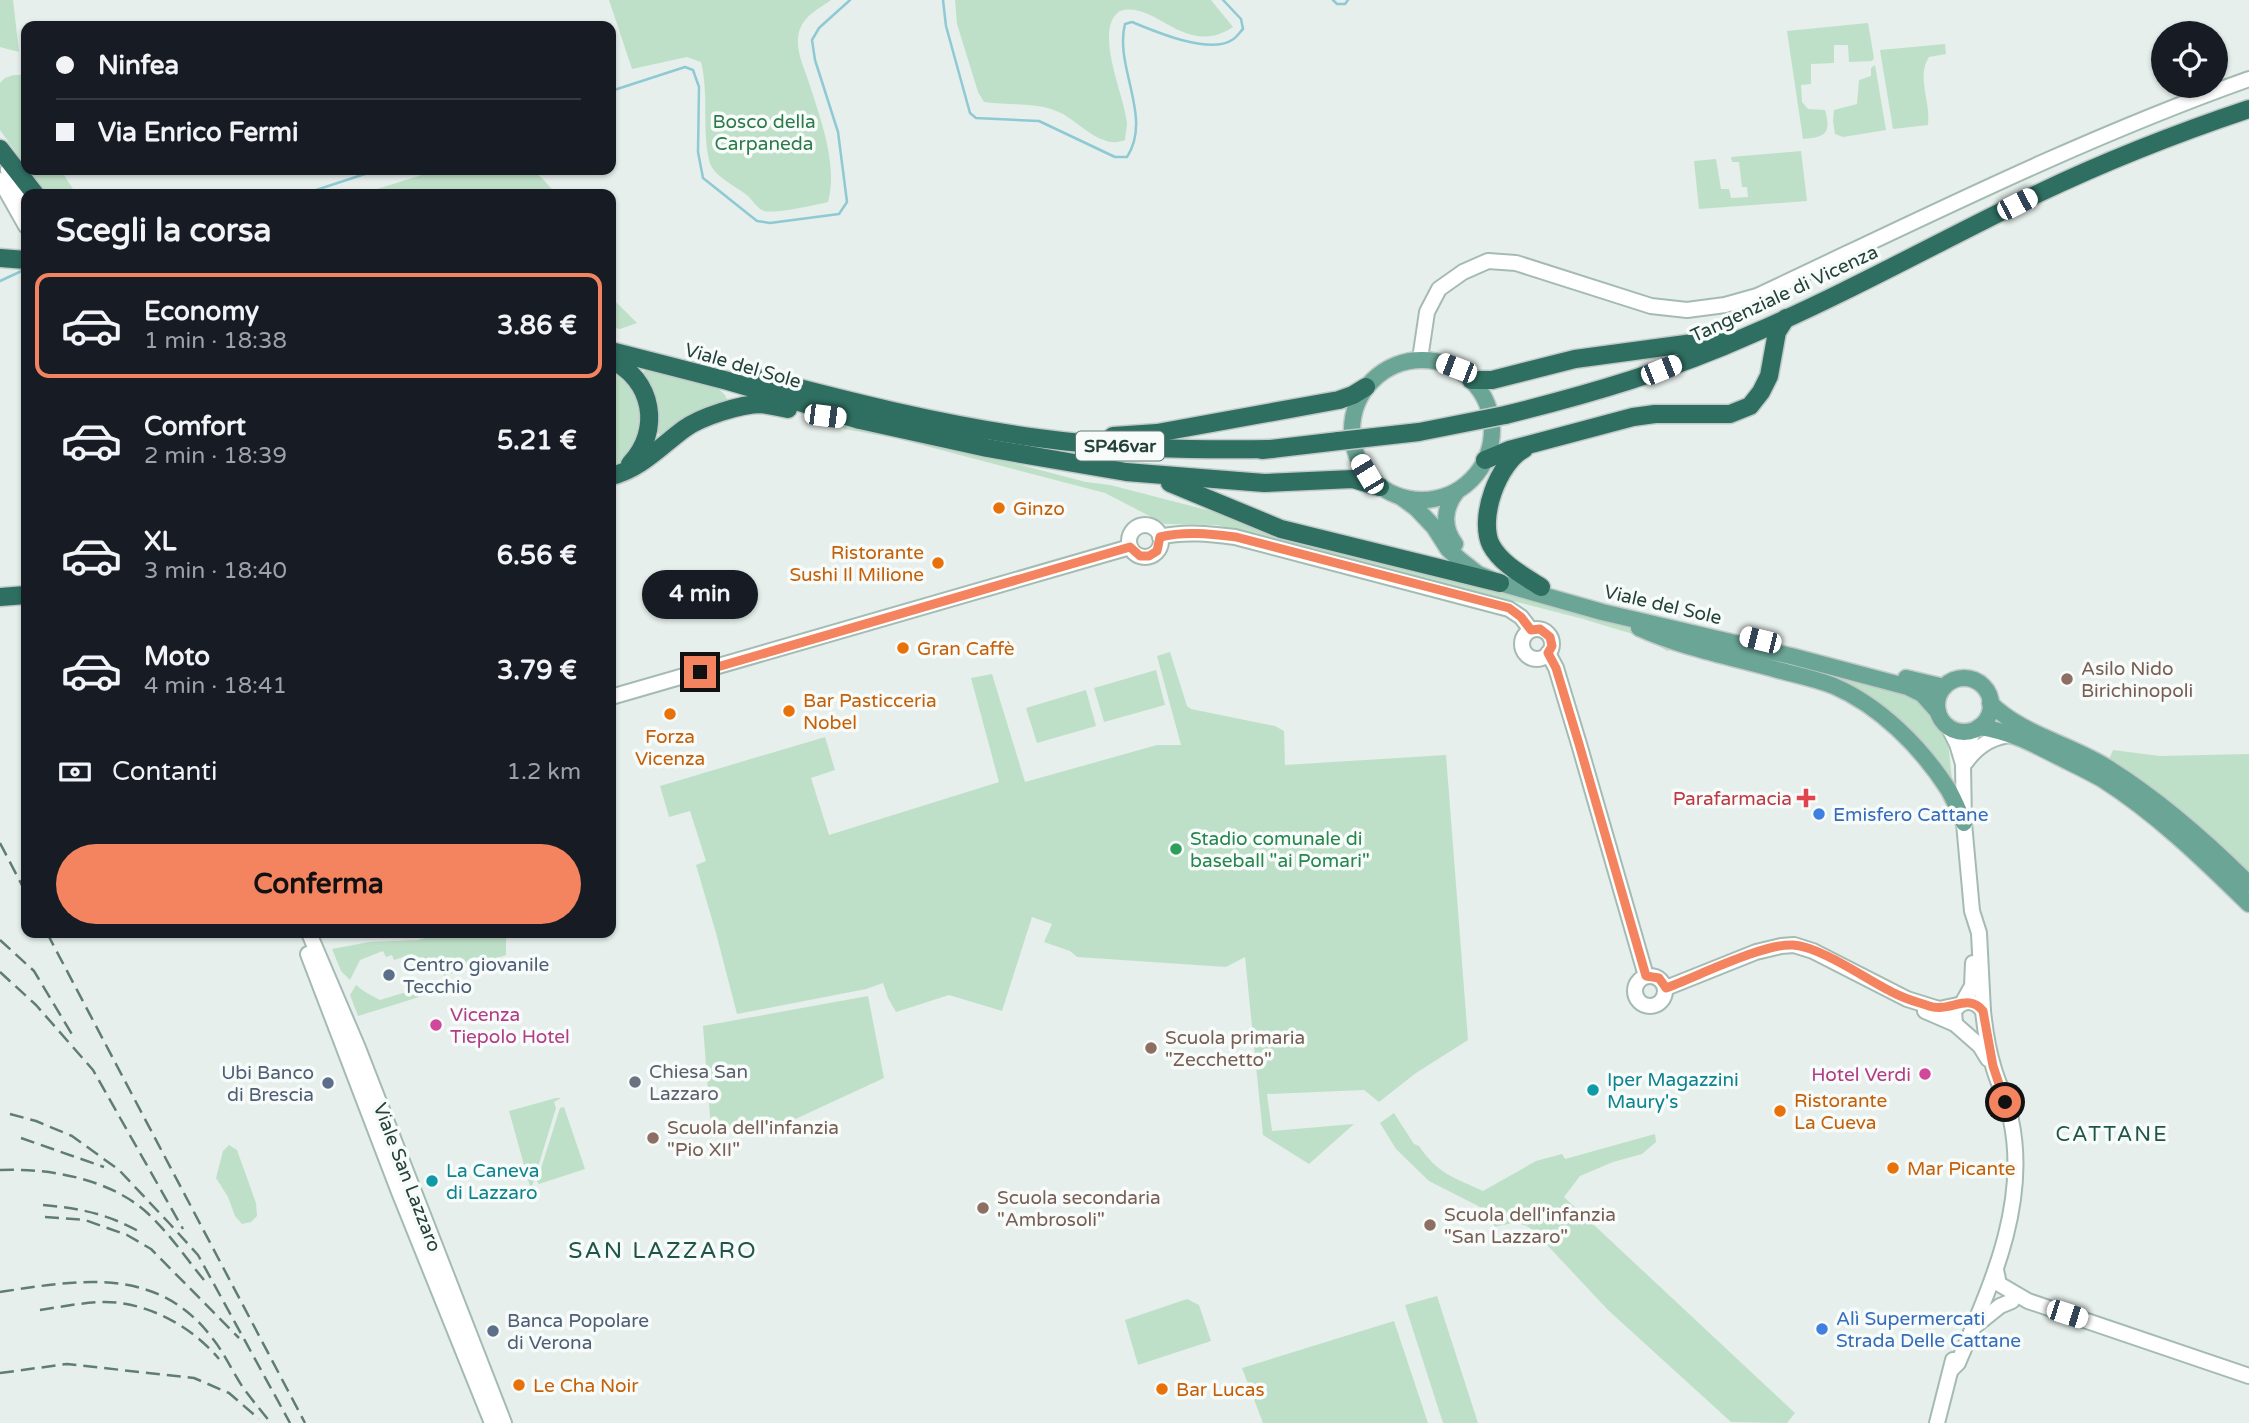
<!DOCTYPE html>
<html lang="it">
<meta charset="utf-8">
<style>
:root{--surface:#171b24;--page:#20242c;--text:#f1f3f6;--muted:#9ea1a6;--line:#363941;--accent:#f4845f}
body{margin:0;font-family:"Varela Round",sans-serif;background:var(--page);color:var(--text);height:100vh;display:flex;flex-direction:column;font-size:26px;white-space:nowrap}
*{box-sizing:border-box;margin:0}
p{font-size:23px;color:var(--muted)}
.icon{flex:none;width:38px;height:38px;fill:none;stroke:currentColor;stroke-width:2;stroke-linecap:round;stroke-linejoin:round}
.map{position:relative;flex:1;overflow:hidden}
.details{position:absolute;left:21px;top:189px;width:595px;height:749px;display:flex;flex-direction:column;background:var(--surface);border-radius:14px;box-shadow:0 2px 5px #0004}
.details>*{flex:none}
.top-card{position:absolute;left:21px;top:21px;width:595px;height:154px;border-radius:14px;box-shadow:0 2px 5px #0004;display:grid;align-content:center;height:154px;padding:0 35px;background:var(--surface)}
.buttons{position:absolute;left:2151px;top:21px;display:grid;gap:14px}
.buttons a{display:grid;place-items:center;width:77px;height:77px;border-radius:50%;background:var(--surface);box-shadow:0 2px 5px #0004;font-size:35px}
.end{position:absolute;width:32px;height:32px;margin:-16px;border:9px solid #f4845f;background:#111;box-shadow:0 0 0 4px #111}
.from{border-radius:50%}
.bubble{position:absolute;height:49px;border-radius:24px;background:var(--surface);box-shadow:0 2px 5px #0004;font-size:23px;font-weight:800;line-height:49px;text-align:center}
.car{position:absolute;width:21px;height:42px;margin:-21px -10px;border-radius:9px;box-shadow:0 0 5px 2px #0007;background:linear-gradient(#fff 24%,#345 0 40%,#fff 0 76%,#345 0 86%,#fff 0)}
.top-card b{display:flex;align-items:center;gap:24px;height:66px;font-size:26px}
.top-card b+b{border-top:2px solid var(--line)}
.top-card i{width:18px;height:18px;background:var(--text)}
ul{padding:0;list-style:none}
li{display:flex;align-items:center;gap:21px;height:105px;margin:0 14px 10px;padding:0 21px;border:4px solid transparent;border-radius:14px}
li div{flex:1}
li b{display:block;font-size:26px}
li em{font-style:normal;font-weight:800}
li.selected{border-color:var(--accent)}
li>.icon{width:63px;height:63px;stroke-width:1.5}
h2{padding:0 35px;font-size:32px;line-height:84px}
.pay{display:flex;align-items:center;gap:18px;height:77px;padding:0 35px;font-size:26px}
.pay p{margin-inline-start:auto}
.primary-button{display:flex;gap:14px;margin-top:auto;padding:14px 35px}
.primary-button a{flex:1;height:80px;border-radius:42px;background:var(--accent);color:#111;font-size:28px;font-weight:800;line-height:80px;text-align:center}
.map>svg:first-child{display:block}
.green{fill:#bfe0c8}
.lines{fill:none;stroke-linecap:round;stroke-linejoin:round}
.stream{stroke:#8ec9d4;stroke-width:2.5}
.secondary-casing{stroke:#a4bbb3;stroke-width:18}
.primary-casing{stroke:#c2cac8;stroke-width:19}
.highway-casing{stroke:#c2cac8;stroke-width:21}
.secondary{stroke:#fff;stroke-width:14}
.primary{stroke:#6aa596;stroke-width:16}
.highway{stroke:#2f6f62;stroke-width:18}
.rail{stroke:#5f7d75;stroke-width:2.5;stroke-dasharray:14 7;stroke-linecap:butt}
.highway-bridge-casing{stroke:#c2cac8;stroke-width:21;stroke-linecap:butt}
.highway-bridge{stroke:#2f6f62;stroke-width:18}
.route{stroke:#f4845f;stroke-width:9}
.food-dot{fill:#e8710a;stroke:#f7fbf9;stroke-width:2.5}
.education-dot{fill:#8d6e63;stroke:#f7fbf9;stroke-width:2.5}
.health-dot{fill:#e0444e;stroke:#f7fbf9;stroke-width:2.5}
.shop-dot{fill:#3f7fe0;stroke:#f7fbf9;stroke-width:2.5}
.leisure-dot{fill:#2e9e5b;stroke:#f7fbf9;stroke-width:2.5}
.service-dot{fill:#5c6f8a;stroke:#f7fbf9;stroke-width:2.5}
.hotel-dot{fill:#d1479c;stroke:#f7fbf9;stroke-width:2.5}
.worship-dot{fill:#6b7280;stroke:#f7fbf9;stroke-width:2.5}
.culture-dot{fill:#0f9aa8;stroke:#f7fbf9;stroke-width:2.5}
.labels{text-anchor:middle;stroke-width:7;stroke-linejoin:round;paint-order:stroke}
.shield{fill:#f7fbf9;stroke:#637a73;stroke-width:2}
.shield-label{font-size:18px;font-weight:bold;fill:#24423a}
.park-label{font-size:19px;fill:#2d7a4b;stroke:#f7fbf9}
.street-label{font-size:19px;fill:#24423a;stroke:#f7fbf9}
.food-label{font-size:19px;fill:#c56008;stroke:#f7fbf9;text-anchor:start}
.education-label{font-size:19px;fill:#785e54;stroke:#f7fbf9;text-anchor:start}
.health-label{font-size:19px;fill:#be3a42;stroke:#f7fbf9;text-anchor:end}
.shop-label{font-size:19px;fill:#366cbe;stroke:#f7fbf9;text-anchor:start}
.leisure-label{font-size:19px;fill:#27864d;stroke:#f7fbf9;text-anchor:start}
.service-label{font-size:19px;fill:#4e5e75;stroke:#f7fbf9;text-anchor:start}
.hotel-label{font-size:19px;fill:#b23c85;stroke:#f7fbf9;text-anchor:start}
.worship-label{font-size:19px;fill:#5b616d;stroke:#f7fbf9;text-anchor:start}
.culture-label{font-size:19px;fill:#0d838f;stroke:#f7fbf9;text-anchor:start}
.neighbourhood-label{font-size:21px;letter-spacing:2px;fill:#1f5548;stroke:#f7fbf9}
.quarter-label{font-size:23px;letter-spacing:2px;fill:#1f5548;stroke:#f7fbf9}
</style>
<div class="map">
<svg width="2249" height="1423" viewBox="0 0 2249 1423">
<rect width="100%" height="100%" fill="#e6efeb"/>
<g class="green">
<path d="M0,0H13L19,52L0,47Z"/>
<path d="M609,0H831C820,8 805,15 800,29C793,48 805,68 810,86C821,120 838,166 828,202C816,205 775,214 764,211C758,209 753,201 748,196C736,186 712,176 709,160C702,128 709,95 701,62L687,57L632,69Z"/>
<path d="M955,0H1211L1233,27C1185,59 1156,0 1120,11C1092,29 1126,99 1127,124C1127,129 1125,135 1125,140C1102,150 1079,122 1061,113C1037,101 1009,106 984,102L978,92L957,24Z"/>
<path d="M1868,23L1874,58L1872,61L1849,62L1848,45H1834V63L1811,64V84L1801,85L1802,102L1808,109L1825,110C1832,134 1825,137 1803,139L1787,31Z"/>
<path d="M1945,44L1946,54L1929,57C1916,76 1931,101 1928,125L1893,129L1880,50Z"/>
<path d="M1875,65L1886,130L1843,137L1835,134L1833,121L1834,110L1857,104L1859,80L1871,76V68Z"/>
<path d="M14,75H24L26,80V166L0,130V83L5,78Z"/>
<path d="M1801,151L1807,201L1699,209L1694,161L1716,159L1721,189H1729L1731,198L1748,197L1747,187H1742L1739,162H1732L1731,157Z"/>
<path d="M29,170H61L76,194H46Z"/>
<path d="M438,170H531L542,178L556,194H361Z"/>
<path d="M611,297L637,323L620,329L611,327Z"/>
<path d="M650,369C669,374 721,380 727,399L725,402L667,434L660,435L657,432C659,408 654,395 642,375L645,370Z"/>
<path d="M611,370C641,383 654,436 626,459C622,462 615,464 611,466Z"/>
<path d="M841,423L875,427L1086,482L1110,485L1568,603L1658,637L1679,648L1667,651L1646,638L1583,619L1217,525L1165,524L1105,493L895,438L844,429Z"/>
<path d="M1170,652L1187,706L1191,709L1275,726L1284,731L1285,765L1446,755L1468,1040L1416,1073L1379,1102L1364,1090L1267,1094L1272,1131L1354,1124L1309,1164L1263,1135L1245,957L1226,967L1077,957L1070,951L1044,942L1052,924L1032,917L1002,1011L949,995L896,1012L888,998L883,983L866,989L737,1014L716,933L696,865L706,861L690,811L669,817L660,786L825,737L835,770L811,778L829,835L999,782L971,678L992,674L1025,782L1157,745H1181L1157,656Z"/>
<path d="M1786,665L1844,679L1894,688L1925,700L1947,732L1953,789L1869,698Z"/>
<path d="M1156,670L1165,705L1104,722L1094,688Z"/>
<path d="M1086,690L1096,726L1037,743L1026,708Z"/>
<path d="M2113,750L2160,756L2249,754V884L2106,767Z"/>
<path d="M443,933H506V955L444,976L440,968L412,954L394,960L392,955L386,957L383,951L360,960L350,980L341,971L332,949L369,942L418,940Z"/>
<path d="M356,985L365,992L380,1000L423,987L429,994L358,1016L350,995Z"/>
<path d="M868,996L884,1078L789,1122L711,1129L703,1026Z"/>
<path d="M556,1098H561L554,1102L556,1108L531,1190L509,1111Z"/>
<path d="M564,1107L585,1169L539,1184L537,1181L560,1108Z"/>
<path d="M1394,1113L1414,1144L1419,1146C1438,1174 1453,1177 1483,1191L1536,1161L1562,1154L1565,1159L1655,1134L1656,1142L1642,1154L1613,1162L1580,1176L1564,1197L1795,1413L1787,1423L1731,1422L1608,1310L1533,1230C1519,1220 1511,1223 1495,1227L1486,1210L1429,1181L1396,1149L1380,1123Z"/>
<path d="M229,1145L237,1150L256,1203L257,1216L251,1222L242,1224L235,1216L228,1197L216,1178L223,1151Z"/>
<path d="M1437,1296L1478,1423H1443L1405,1305Z"/>
<path d="M1187,1299L1199,1305L1211,1341L1138,1365L1125,1320Z"/>
<path d="M1394,1321L1428,1423H1263L1242,1368Z"/>
</g>
<g class="lines">
<g class="stream">
<path d="M943,0L946,26L970,113L976,118L1039,121L1115,157H1127C1153,117 1114,67 1125,24L1132,22C1154,31 1209,55 1232,40C1236,38 1240,32 1243,29L1241,19L1223,0"/>
<path d="M1333,0L1337,4H1345L1348,0"/>
<path d="M611,91L685,67L693,70L699,87L698,152L703,178L757,221L770,223L839,214L847,202L838,132L815,60L812,40L819,28L850,0"/>
<path d="M304,194L377,170"/>
<path d="M0,281L26,269"/>
</g>
<g class="secondary-casing">
<g id="secondary">
<path d="M8,170L26,202"/>
<path d="M0,180L26,226"/>
<path d="M1420,359L1427,312L1439,289L1463,272L1488,261L1516,263L1651,306L1687,310L1725,305L1757,296C1919,220 2080,139 2249,79"/>
<circle cx="1145" cy="541" r="16"/>
<path d="M1160,537C1185,531 1210,534 1235,537L1509,609L1521,617L1531,630"/>
<circle cx="1537" cy="644" r="15"/>
<path d="M1548,653L1556,668L1579,744L1646,976"/>
<path d="M611,697L1130,547"/>
<path d="M1949,728L1957,744L1963,764"/>
<path d="M1973,730L1963,766L1964,823L1972,911L1979,933L1983,1011"/>
<path d="M1966,762C1978,745 1993,736 2013,735"/>
<path d="M309,933L358,1048L504,1423"/>
<path d="M308,954L399,1192L492,1423"/>
<circle cx="1650" cy="991" r="15"/>
<path d="M1666,988L1756,952L1781,946L1794,945L1813,951L1907,999L1939,1009L1958,1005"/>
<path d="M1963,1002L1972,986L1973,963"/>
<path d="M1925,1011L1955,1024L1980,1046L1988,1059"/>
<path d="M1996,1270L1999,1284L2028,1301L2249,1376"/>
<path d="M1975,1326L2000,1306L2012,1301"/>
<path d="M1952,1369L1958,1363C1990,1287 2029,1205 2011,1120C2008,1103 1999,1086 1994,1069C1988,1050 1985,1030 1983,1011C1974,999 1963,999 1954,1011L1955,1024"/>
<path d="M1937,1423L1953,1360"/>
</g>
</g>
<g class="primary-casing">
<g id="primary">
<circle cx="1422" cy="430" r="70"/>
<path d="M1401,497L1416,508L1434,527L1448,549L1459,559L1478,574L1500,583L1602,612L1791,656L1908,687L1922,694L1938,712"/>
<path d="M1455,544C1442,527 1444,507 1457,491"/>
<path d="M1639,628C1683,648 1731,657 1778,670C1796,675 1816,679 1834,686C1880,706 1921,747 1948,789C1954,799 1959,812 1964,823"/>
<path d="M1906,678L1944,687"/>
<circle cx="1964" cy="705" r="27"/>
<path d="M1990,703C2022,735 2071,744 2108,768C2159,800 2206,841 2249,884"/>
<path d="M1979,727C2009,731 2032,743 2059,757C2073,764 2088,771 2102,779C2157,814 2203,859 2249,904"/>
</g>
</g>
<g class="highway-casing">
<g id="highway">
<path d="M0,149L35,194"/>
<path d="M0,258L26,260"/>
<path d="M611,351L728,381L860,420L987,448L1126,472L1264,483L1353,479L1380,487"/>
<path d="M611,360C653,379 662,431 630,464"/>
<path d="M753,376C847,401 942,425 1038,438C1116,449 1193,450 1272,449"/>
<path d="M1471,380H1492L1575,359L1723,339"/>
<path d="M1505,415C1590,394 1672,370 1752,334C1849,292 1942,240 2037,194C2106,161 2177,133 2249,109"/>
<path d="M1113,436L1157,433L1339,400L1353,395L1366,387"/>
<path d="M1524,449C1498,463 1478,518 1491,545C1501,564 1524,576 1541,587"/>
<path d="M1262,450L1339,441"/>
<path d="M1485,460L1509,450L1633,417L1655,414H1730L1750,406L1761,392L1769,376L1777,332L1786,318"/>
<path d="M611,476C639,470 661,446 684,429C700,417 741,404 761,404C770,405 779,407 788,409"/>
<path d="M1170,483L1281,529L1500,583"/>
<path d="M0,597L26,595"/>
</g>
</g>
<use href="#secondary" class="secondary"/>
<use href="#primary" class="primary"/>
<use href="#highway" class="highway"/>
<g class="rail">
<path d="M0,843L26,893"/>
<path d="M47,933L305,1423"/>
<path d="M0,940L34,971L73,1036"/>
<path d="M0,972L36,1005L93,1070L183,1229"/>
<path d="M10,1114L36,1121L72,1136L119,1170L169,1223L198,1255L290,1423"/>
<path d="M21,1138L104,1167"/>
<path d="M0,1170C48,1168 106,1178 144,1210C167,1230 185,1257 204,1280"/>
<path d="M43,1205C79,1208 108,1214 140,1232"/>
<path d="M45,1217L85,1220L127,1235L151,1249L239,1338"/>
<path d="M0,1292C79,1280 158,1265 213,1339C225,1354 233,1373 244,1389C253,1401 262,1412 271,1423"/>
<path d="M40,1310C60,1307 80,1303 100,1302C143,1300 191,1325 219,1359"/>
<path d="M0,1373L67,1364L194,1378L229,1393L259,1419"/>
</g>
<g class="highway-bridge-casing">
<path id="highway-bridge" d="M1339,441L1419,432L1505,415"/>
</g>
<use href="#highway-bridge" class="highway-bridge"/>
</g>
<g class="lines">
<path class="route" d="M700,672L1130,547L1140,556H1149L1157,551L1160,537C1185,531 1210,534 1236,537L1509,608L1521,617L1531,630L1540,629L1550,637L1552,646L1548,653L1556,668L1579,744L1646,976L1659,978L1666,988C1696,977 1764,943 1793,945C1822,947 1867,980 1894,993C1905,999 1917,1002 1929,1006C1949,1013 1969,992 1983,1011L1993,1066L2005,1102"/>
</g>
<g class="food-dot">
<circle cx="999" cy="508" r="7"/>
<circle cx="938" cy="563" r="7"/>
<circle cx="903" cy="648" r="7"/>
<circle cx="789" cy="711" r="7"/>
<circle cx="670" cy="714" r="7"/>
<circle cx="1780" cy="1111" r="7"/>
<circle cx="1893" cy="1168" r="7"/>
<circle cx="519" cy="1385" r="7"/>
<circle cx="1162" cy="1389" r="7"/>
</g>
<g class="education-dot">
<circle cx="2067" cy="679" r="7"/>
<circle cx="1151" cy="1048" r="7"/>
<circle cx="653" cy="1138" r="7"/>
<circle cx="983" cy="1208" r="7"/>
<circle cx="1430" cy="1225" r="7"/>
</g>
<path class="health-dot" d="M1802.5 787.5h7v7h7v7h-7v7h-7v-7h-7v-7h7z"/>
<g class="shop-dot">
<circle cx="1819" cy="814" r="7"/>
<circle cx="1822" cy="1329" r="7"/>
</g>
<circle class="leisure-dot" cx="1176" cy="849" r="7"/>
<g class="service-dot">
<circle cx="389" cy="975" r="7"/>
<circle cx="328" cy="1083" r="7"/>
<circle cx="493" cy="1331" r="7"/>
</g>
<g class="hotel-dot">
<circle cx="436" cy="1025" r="7"/>
<circle cx="1925" cy="1074" r="7"/>
</g>
<circle class="worship-dot" cx="635" cy="1082" r="7"/>
<g class="culture-dot">
<circle cx="1593" cy="1090" r="7"/>
<circle cx="432" cy="1181" r="7"/>
</g>
<g class="labels">
<rect class="shield" x="1076" y="431.5" width="88" height="29" rx="5"/>
<g class="shield-label">
<text x="1120" y="452">SP46var</text>
</g>
<g class="park-label">
<text x="764" y="128">Bosco della<tspan x="764" dy="22">Carpaneda</tspan></text>
</g>
<g class="street-label">
<text transform="translate(1784 293) rotate(-25)" y="7">Tangenziale di Vicenza</text>
<text transform="translate(743 365) rotate(16)" y="7">Viale del Sole</text>
<text transform="translate(1663 604) rotate(13)" y="7">Viale del Sole</text>
<text transform="translate(408 1177) rotate(69)" y="7">Viale San Lazzaro</text>
</g>
<g class="food-label">
<text x="1013" y="515">Ginzo</text>
<text x="924" y="559" text-anchor="end">Ristorante<tspan x="924" dy="22">Sushi Il Milione</tspan></text>
<text x="917" y="655">Gran Caffè</text>
<text x="803" y="707">Bar Pasticceria<tspan x="803" dy="22">Nobel</tspan></text>
<text x="670" y="743" text-anchor="middle">Forza<tspan x="670" dy="22">Vicenza</tspan></text>
<text x="1794" y="1107">Ristorante<tspan x="1794" dy="22">La Cueva</tspan></text>
<text x="1907" y="1175">Mar Picante</text>
<text x="533" y="1392">Le Cha Noir</text>
<text x="1176" y="1396">Bar Lucas</text>
</g>
<g class="education-label">
<text x="2081" y="675">Asilo Nido<tspan x="2081" dy="22">Birichinopoli</tspan></text>
<text x="1165" y="1044">Scuola primaria<tspan x="1165" dy="22">"Zecchetto"</tspan></text>
<text x="667" y="1134">Scuola dell'infanzia<tspan x="667" dy="22">"Pio XII"</tspan></text>
<text x="997" y="1204">Scuola secondaria<tspan x="997" dy="22">"Ambrosoli"</tspan></text>
<text x="1444" y="1221">Scuola dell'infanzia<tspan x="1444" dy="22">"San Lazzaro"</tspan></text>
</g>
<g class="health-label">
<text x="1792" y="805">Parafarmacia</text>
</g>
<g class="shop-label">
<text x="1833" y="821">Emisfero Cattane</text>
<text x="1836" y="1325">Alì Supermercati<tspan x="1836" dy="22">Strada Delle Cattane</tspan></text>
</g>
<g class="leisure-label">
<text x="1190" y="845">Stadio comunale di<tspan x="1190" dy="22">baseball "ai Pomari"</tspan></text>
</g>
<g class="service-label">
<text x="403" y="971">Centro giovanile<tspan x="403" dy="22">Tecchio</tspan></text>
<text x="314" y="1079" text-anchor="end">Ubi Banco<tspan x="314" dy="22">di Brescia</tspan></text>
<text x="507" y="1327">Banca Popolare<tspan x="507" dy="22">di Verona</tspan></text>
</g>
<g class="hotel-label">
<text x="450" y="1021">Vicenza<tspan x="450" dy="22">Tiepolo Hotel</tspan></text>
<text x="1911" y="1081" text-anchor="end">Hotel Verdi</text>
</g>
<g class="worship-label">
<text x="649" y="1078">Chiesa San<tspan x="649" dy="22">Lazzaro</tspan></text>
</g>
<g class="culture-label">
<text x="1607" y="1086">Iper Magazzini<tspan x="1607" dy="22">Maury's</tspan></text>
<text x="446" y="1177">La Caneva<tspan x="446" dy="22">di Lazzaro</tspan></text>
</g>
<g class="neighbourhood-label">
<text x="2112" y="1141">CATTANE</text>
</g>
<g class="quarter-label">
<text x="663" y="1258">SAN LAZZARO</text>
</g>
</g>
</svg>
<div class="buttons">
<a><svg class="icon" aria-label="locate" viewBox="0 0 24 24"><circle cx="12" cy="12" r="6"/><path d="M12 2v4M12 18v4M2 12h4M18 12h4"/></svg></a>
</div>
<i class="end from" style="left:2005px;top:1102px"></i>
<i class="end" style="left:700px;top:672px"></i>
<div class="bubble" style="left:642px;top:570px;width:116px">4 min</div>
<i class="car" style="left:2017px;top:204px;rotate:63deg"></i>
<i class="car" style="left:1456px;top:368px;rotate:291deg"></i>
<i class="car" style="left:1661px;top:370px;rotate:68deg"></i>
<i class="car" style="left:825px;top:416px;rotate:97deg"></i>
<i class="car" style="left:1367px;top:474px;rotate:329deg"></i>
<i class="car" style="left:1760px;top:640px;rotate:284deg"></i>
<i class="car" style="left:2067px;top:1314px;rotate:108deg"></i>
<div class="top-card">
<b><i class="from"></i>Ninfea</b>
<b><i></i>Via Enrico Fermi</b>
</div>
<section class="details">
<h2>Scegli la corsa</h2>
<ul>
<li class="selected"><svg class="icon" aria-label="car" viewBox="0 0 24 24"><path d="M5 17H2v-5l4-1 3-4h7l3 4 3 1v5h-3M9 17h6M6 11h13"/><circle cx="7" cy="17" r="2"/><circle cx="17" cy="17" r="2"/></svg><div><b>Economy</b><p>1 min · 18:38</p></div><em>3.86 €</em></li>
<li><svg class="icon" aria-label="car" viewBox="0 0 24 24"><path d="M5 17H2v-5l4-1 3-4h7l3 4 3 1v5h-3M9 17h6M6 11h13"/><circle cx="7" cy="17" r="2"/><circle cx="17" cy="17" r="2"/></svg><div><b>Comfort</b><p>2 min · 18:39</p></div><em>5.21 €</em></li>
<li><svg class="icon" aria-label="car" viewBox="0 0 24 24"><path d="M5 17H2v-5l4-1 3-4h7l3 4 3 1v5h-3M9 17h6M6 11h13"/><circle cx="7" cy="17" r="2"/><circle cx="17" cy="17" r="2"/></svg><div><b>XL</b><p>3 min · 18:40</p></div><em>6.56 €</em></li>
<li><svg class="icon" aria-label="car" viewBox="0 0 24 24"><path d="M5 17H2v-5l4-1 3-4h7l3 4 3 1v5h-3M9 17h6M6 11h13"/><circle cx="7" cy="17" r="2"/><circle cx="17" cy="17" r="2"/></svg><div><b>Moto</b><p>4 min · 18:41</p></div><em>3.79 €</em></li>
</ul>
<div class="pay"><svg class="icon" aria-label="cash" viewBox="0 0 24 24"><path d="M3 7h18v10H3z"/><circle cx="12" cy="12" r="2"/></svg>Contanti<p>1.2 km</p></div>
<div class="primary-button"><a>Conferma</a></div>
</section>
</div>
